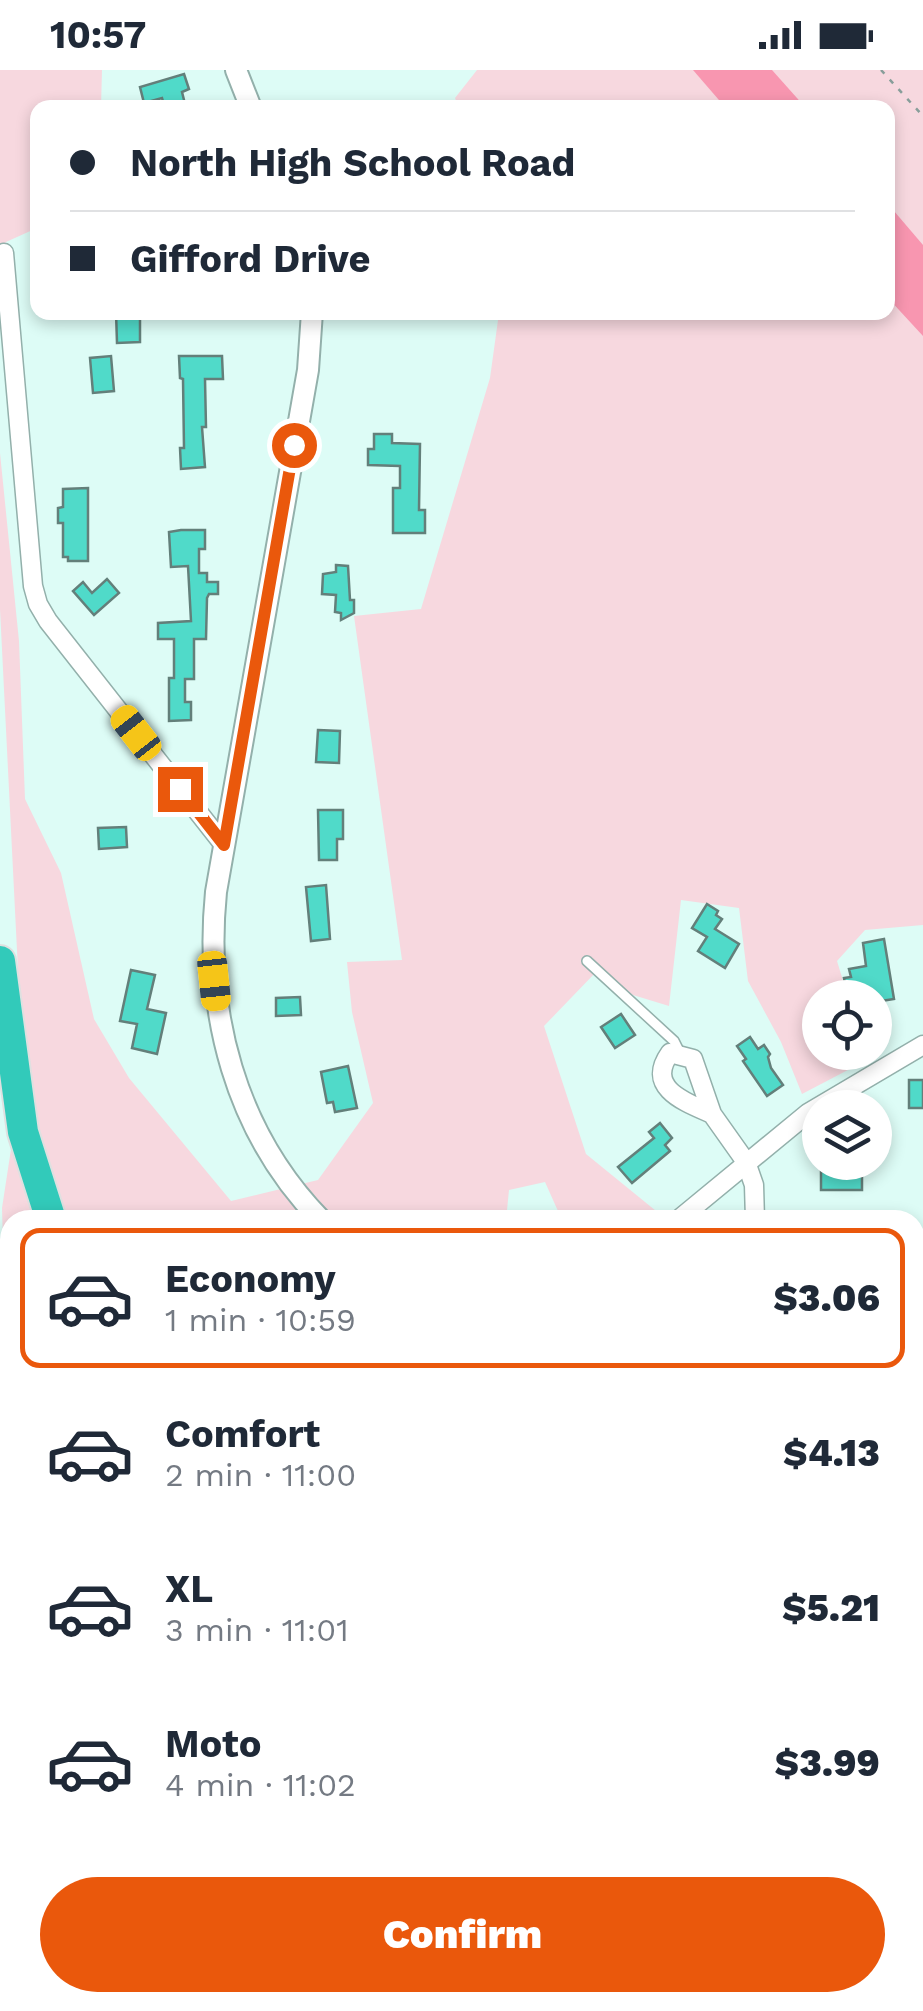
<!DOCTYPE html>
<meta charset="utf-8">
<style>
:root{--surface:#fff;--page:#f2f2f3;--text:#1f2937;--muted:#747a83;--line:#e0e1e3;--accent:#ea580c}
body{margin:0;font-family:"Work Sans",sans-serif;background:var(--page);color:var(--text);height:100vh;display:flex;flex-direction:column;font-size:38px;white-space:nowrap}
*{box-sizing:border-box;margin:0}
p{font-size:32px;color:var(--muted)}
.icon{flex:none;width:55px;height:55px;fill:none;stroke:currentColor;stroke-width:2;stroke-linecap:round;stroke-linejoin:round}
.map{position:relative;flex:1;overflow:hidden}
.sheet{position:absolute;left:0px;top:1140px;width:925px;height:802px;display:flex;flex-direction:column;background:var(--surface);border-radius:30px 30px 0 0;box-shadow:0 5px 15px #0003}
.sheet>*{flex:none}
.top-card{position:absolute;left:30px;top:30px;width:865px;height:220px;border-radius:20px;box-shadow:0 5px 15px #0003;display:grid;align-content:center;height:220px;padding:0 40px;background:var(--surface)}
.fabs{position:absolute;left:802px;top:910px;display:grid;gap:20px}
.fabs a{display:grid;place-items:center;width:90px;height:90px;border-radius:50%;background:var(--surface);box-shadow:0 5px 15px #0003;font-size:50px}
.end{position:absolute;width:45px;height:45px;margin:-22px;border:12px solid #ea580c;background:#fff;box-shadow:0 0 0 5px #fff}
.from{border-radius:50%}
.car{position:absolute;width:30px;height:60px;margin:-30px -15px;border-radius:12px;box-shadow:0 0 8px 2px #0007;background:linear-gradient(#f5c518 24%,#345 0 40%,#f5c518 0 76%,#345 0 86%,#f5c518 0)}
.top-card b{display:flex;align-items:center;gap:35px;height:95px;font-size:38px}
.top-card b+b{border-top:2px solid var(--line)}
.top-card i{width:25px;height:25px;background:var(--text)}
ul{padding:18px 0 0;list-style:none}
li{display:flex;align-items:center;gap:30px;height:140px;margin:0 20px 15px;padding:0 20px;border:5px solid transparent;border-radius:20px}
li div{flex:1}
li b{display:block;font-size:38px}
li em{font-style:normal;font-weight:800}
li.current{border-color:var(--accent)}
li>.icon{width:90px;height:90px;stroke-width:1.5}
.cta{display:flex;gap:20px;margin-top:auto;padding:20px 40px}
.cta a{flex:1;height:115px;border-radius:60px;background:var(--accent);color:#fff;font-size:40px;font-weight:800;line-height:115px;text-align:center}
.status{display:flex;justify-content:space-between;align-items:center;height:70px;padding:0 50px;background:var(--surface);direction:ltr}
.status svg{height:28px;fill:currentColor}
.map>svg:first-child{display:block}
.built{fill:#caf2eb}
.green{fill:#f7d8df}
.water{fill:#f896b0}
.building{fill:#50dac9;stroke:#637f7a;stroke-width:2.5}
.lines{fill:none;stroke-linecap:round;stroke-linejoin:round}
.service-casing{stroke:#93b0ab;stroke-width:12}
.minor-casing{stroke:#93b0ab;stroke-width:21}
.tertiary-casing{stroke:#93b0ab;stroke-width:24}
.primary-casing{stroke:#dfe0e0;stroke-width:31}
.motorway-casing{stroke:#dfe0e0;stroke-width:34}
.path{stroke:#889e9a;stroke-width:2.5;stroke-dasharray:5 8;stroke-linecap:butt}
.service{stroke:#fff;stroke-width:9}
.minor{stroke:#fff;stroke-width:18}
.tertiary{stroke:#fff;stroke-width:20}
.primary{stroke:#84dfd6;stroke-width:28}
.motorway{stroke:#32caba;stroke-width:30}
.route{stroke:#ea580c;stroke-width:12}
</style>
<div class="status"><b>10:57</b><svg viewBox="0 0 49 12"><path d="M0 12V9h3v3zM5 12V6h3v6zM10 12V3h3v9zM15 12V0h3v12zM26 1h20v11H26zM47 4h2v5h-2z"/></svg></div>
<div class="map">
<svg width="923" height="1941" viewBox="0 0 923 1941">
<rect width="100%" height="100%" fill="#ddfcf6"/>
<g class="built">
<rect x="915" y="1500" width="8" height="419"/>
<path d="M200,1932H892V1941H191Z"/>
</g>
<g class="green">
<path d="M0,0H102L101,37L38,38L37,158L6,172L0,180Z"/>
<path d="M477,0H695L728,37L459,38L455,28Z"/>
<path d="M767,0H923V176L888,136V38L800,37Z"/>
<path d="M888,219L923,260V855L865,860L837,891L848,927L820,928V982L864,983L867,990L802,1024L781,972L748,911L739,838L681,830L669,936L633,925L597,901L544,956L586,1084L661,1145L657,1150H562L545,1112L509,1120L506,1150H10V1422L2,1138L23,1001L0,539V383L19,571L25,729L61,803L94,949L129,1008L231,1131L318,1110L373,1033L352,942L347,892L402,890L354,546L421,539L490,308L499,243L888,242Z"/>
<path d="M0,1739L10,1754V1932L77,1933L71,1941H0Z"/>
</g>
<g class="water">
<path d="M693,0H772L805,37H725Z"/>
<path d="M888,134L923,175V266L888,228Z"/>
</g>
<g class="building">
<path d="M184,4L189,19L182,22L186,38H165L162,28L144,33L140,17Z"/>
<path d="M116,242H140V272L117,273Z"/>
<path d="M111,286L114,321L93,323L90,288Z"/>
<path d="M179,286H222L223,309H205L206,357H202L205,397L181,399L180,378H184L183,309L180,308Z"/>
<path d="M374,364H392V373L420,374L419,440H425V463H393V418H400V396L368,395V379H374Z"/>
<path d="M88,418V491H68V487H63V453H58V438L63,437V419Z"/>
<path d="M181,460H205V479H199V503H207V512H218V524H209L207,528L206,569H194V609H185V632H191V650L169,651V608H174V569H158V553L191,551L188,496L171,497L169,462Z"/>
<path d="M336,495L348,496L350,530H354V543L341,550V543L335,542L336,525L322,524L323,504L336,502Z"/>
<path d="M107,509L119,523L94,545L73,521L83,512L92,523Z"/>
<path d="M318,660L340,661L339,693L316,692Z"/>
<path d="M318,740H343V769H337V790H319Z"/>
<path d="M126,757L127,777L99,779L98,758Z"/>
<path d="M326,815L330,869L311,871L306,817Z"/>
<path d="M707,834L718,841L716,845L722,849L715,859L739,874L725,898L698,881L707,867L692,858Z"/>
<path d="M884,869L894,929L875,932V928H848L844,908L851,907L849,899L866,896L863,873Z"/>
<path d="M131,900L155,905L147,939L166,943L157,984L132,978L137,954L120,951Z"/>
<path d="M300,927L301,945L276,946V928Z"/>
<path d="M621,944L635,965L615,978L601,957Z"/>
<path d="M750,967L758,979L764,975L770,984L768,987L771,998L783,1015L767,1026L743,991L746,989L737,976Z"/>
<path d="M348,996L357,1038L335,1042L333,1032L327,1033L321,1002Z"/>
<rect x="909" y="1010" width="14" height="28"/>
<path d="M660,1053L672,1068L665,1075L670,1081L632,1113L618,1097L654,1068L649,1062Z"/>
<path d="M862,1100V1120H821V1101Z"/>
</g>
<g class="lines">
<g class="service-casing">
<g id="service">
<path d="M587,891L674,971L680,983"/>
<path d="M915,1675L923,1676"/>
<path d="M915,1715H923"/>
<path d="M915,1802H923"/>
<path d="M915,1888L923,1886"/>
<path d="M504,1932V1938L688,1932"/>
<path d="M486,1938H504"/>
</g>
</g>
<g class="minor-casing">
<g id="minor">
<path d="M4,183L33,516L38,534L48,551L224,775"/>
<path d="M712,1044C685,1032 645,1018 670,983L693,989L712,1044L746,1092L754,1115L755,1150"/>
<path d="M678,1150L808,1043L923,975"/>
</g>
</g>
<g class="tertiary-casing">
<g id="tertiary">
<path d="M236,0L251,38"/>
<path d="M312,242L308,300L216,822C204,942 235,1062 321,1150"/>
<path d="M173,1941L181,1932"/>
</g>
</g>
<g class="primary-casing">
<g id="primary">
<path d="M915,1457H923"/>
<path d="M0,1476L10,1475"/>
<path d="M915,1488H923"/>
<path d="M0,1532H10"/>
</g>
</g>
<g class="motorway-casing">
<g id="motorway">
<path d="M0,891L23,1062L51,1150"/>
<path d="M0,1708L10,1731"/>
<path d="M87,1941L93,1932"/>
</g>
</g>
<path class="path" d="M881,0L923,46"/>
<use href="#service" class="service"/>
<use href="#minor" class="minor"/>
<use href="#tertiary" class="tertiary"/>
<use href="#primary" class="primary"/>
<use href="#motorway" class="motorway"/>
</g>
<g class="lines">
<path class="route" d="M180,719L224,775L294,375"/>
</g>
</svg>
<div class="fabs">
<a><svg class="icon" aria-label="locate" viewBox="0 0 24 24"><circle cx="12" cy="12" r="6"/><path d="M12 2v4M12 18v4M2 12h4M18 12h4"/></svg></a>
<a><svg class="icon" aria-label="layers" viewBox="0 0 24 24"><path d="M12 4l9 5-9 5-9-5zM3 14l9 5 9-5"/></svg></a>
</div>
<i class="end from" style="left:294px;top:375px"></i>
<i class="end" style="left:180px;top:719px"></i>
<i class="car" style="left:136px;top:663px;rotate:322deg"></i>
<i class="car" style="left:214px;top:911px;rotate:174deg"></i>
<div class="top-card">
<b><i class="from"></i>North High School Road</b>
<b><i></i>Gifford Drive</b>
</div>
<section class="sheet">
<ul>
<li class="current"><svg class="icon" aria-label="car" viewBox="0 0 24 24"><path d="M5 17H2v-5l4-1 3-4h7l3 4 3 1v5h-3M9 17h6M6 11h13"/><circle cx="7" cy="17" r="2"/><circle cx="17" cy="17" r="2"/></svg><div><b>Economy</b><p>1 min · 10:59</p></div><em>$3.06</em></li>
<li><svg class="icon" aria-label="car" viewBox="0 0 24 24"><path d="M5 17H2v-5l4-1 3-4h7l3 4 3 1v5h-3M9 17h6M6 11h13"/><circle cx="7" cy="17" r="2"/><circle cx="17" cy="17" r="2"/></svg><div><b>Comfort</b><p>2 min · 11:00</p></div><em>$4.13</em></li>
<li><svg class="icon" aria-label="car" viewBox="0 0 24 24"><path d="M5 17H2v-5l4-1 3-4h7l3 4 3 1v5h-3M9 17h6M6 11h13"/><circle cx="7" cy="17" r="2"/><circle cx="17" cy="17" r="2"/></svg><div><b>XL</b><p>3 min · 11:01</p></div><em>$5.21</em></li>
<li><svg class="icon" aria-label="car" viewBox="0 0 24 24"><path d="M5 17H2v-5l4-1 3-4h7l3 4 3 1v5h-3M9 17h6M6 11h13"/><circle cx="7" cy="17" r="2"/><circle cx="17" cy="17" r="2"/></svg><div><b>Moto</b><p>4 min · 11:02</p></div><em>$3.99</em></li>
</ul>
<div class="cta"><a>Confirm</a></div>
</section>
</div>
